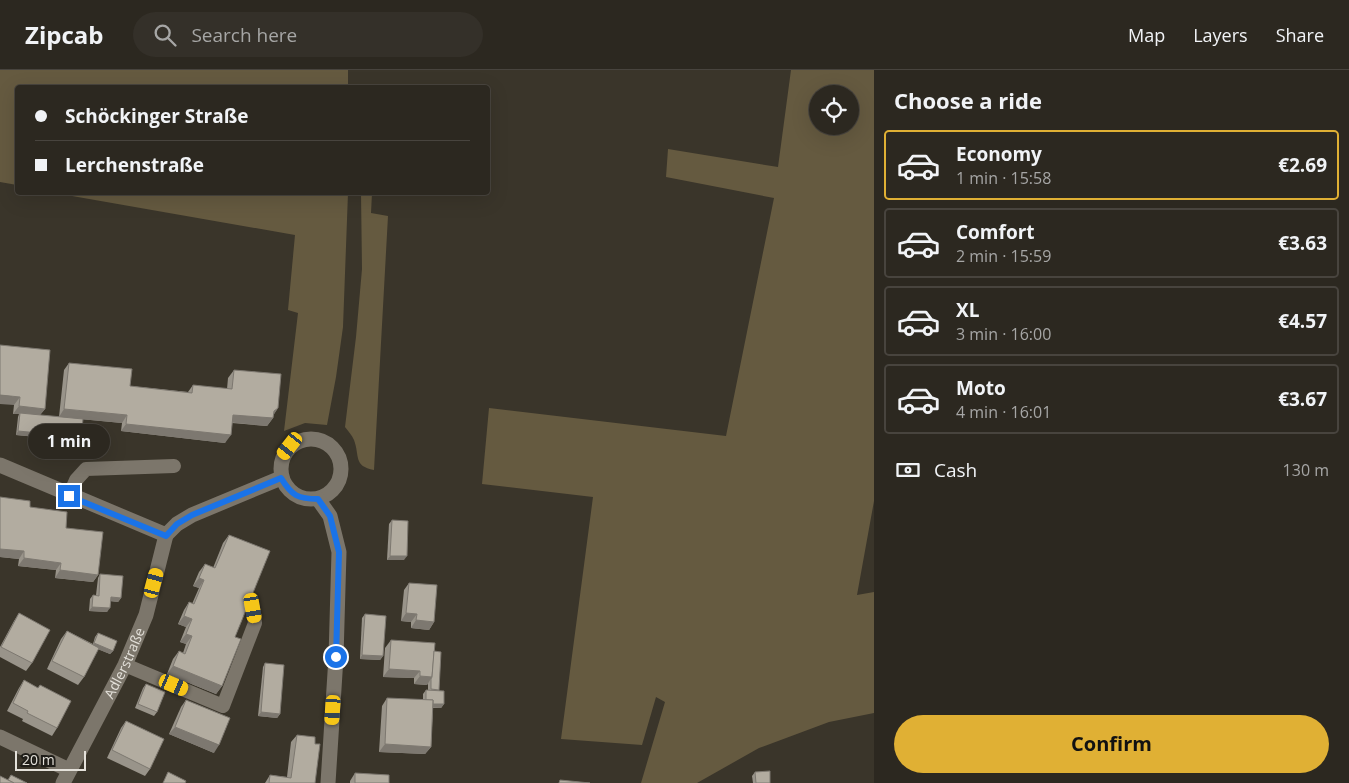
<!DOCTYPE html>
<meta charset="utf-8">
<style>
:root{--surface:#2c2820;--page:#343029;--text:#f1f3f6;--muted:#a6a6a5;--line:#48443e;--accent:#e0b034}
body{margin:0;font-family:"Open Sans",sans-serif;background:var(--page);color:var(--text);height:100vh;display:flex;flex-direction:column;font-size:19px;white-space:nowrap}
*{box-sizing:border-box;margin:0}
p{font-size:16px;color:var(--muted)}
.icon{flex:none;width:28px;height:28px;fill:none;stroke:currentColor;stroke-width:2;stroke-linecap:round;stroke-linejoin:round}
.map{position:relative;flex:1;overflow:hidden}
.details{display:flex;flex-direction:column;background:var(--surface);width:475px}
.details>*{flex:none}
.banner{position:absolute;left:15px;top:15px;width:475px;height:110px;border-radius:5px;box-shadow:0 5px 20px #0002,0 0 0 1px var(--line);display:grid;align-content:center;height:110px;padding:0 20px;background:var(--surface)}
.controls{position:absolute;left:809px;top:15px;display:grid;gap:10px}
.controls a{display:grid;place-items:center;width:50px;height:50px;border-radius:50%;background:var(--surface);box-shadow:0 5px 20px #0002,0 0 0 1px var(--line);font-size:25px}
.scale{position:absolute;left:15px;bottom:12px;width:71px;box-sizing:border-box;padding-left:5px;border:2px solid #e4e1da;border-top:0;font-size:14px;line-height:18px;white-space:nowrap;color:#e4e1da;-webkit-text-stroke:4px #1f1d18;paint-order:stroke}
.end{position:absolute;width:22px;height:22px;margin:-11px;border:6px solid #1a73e8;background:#fff;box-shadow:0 0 0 2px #fff}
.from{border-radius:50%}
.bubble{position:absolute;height:35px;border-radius:18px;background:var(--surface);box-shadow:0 5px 20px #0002,0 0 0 1px var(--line);font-size:16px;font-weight:700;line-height:35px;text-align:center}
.car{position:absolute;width:15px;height:30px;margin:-15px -8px;border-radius:6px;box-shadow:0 0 4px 1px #0007;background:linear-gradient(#f5c518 24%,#345 0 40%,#f5c518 0 76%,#345 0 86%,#f5c518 0)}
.banner b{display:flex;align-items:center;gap:18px;height:48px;font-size:19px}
.banner b+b{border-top:1px solid var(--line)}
.banner i{width:12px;height:12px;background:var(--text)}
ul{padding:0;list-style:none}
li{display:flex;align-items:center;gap:15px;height:70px;margin:0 10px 8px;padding:0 10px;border:2px solid var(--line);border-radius:5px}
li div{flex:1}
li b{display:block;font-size:19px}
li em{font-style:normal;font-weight:700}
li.on{border-color:var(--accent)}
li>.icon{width:45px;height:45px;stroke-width:1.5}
h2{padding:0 20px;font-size:22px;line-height:60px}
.pay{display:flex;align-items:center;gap:12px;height:55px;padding:0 20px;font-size:19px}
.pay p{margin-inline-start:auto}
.button{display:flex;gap:10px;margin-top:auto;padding:10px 20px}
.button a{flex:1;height:58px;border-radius:30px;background:var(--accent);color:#111;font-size:20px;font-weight:700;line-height:58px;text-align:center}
header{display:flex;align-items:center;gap:30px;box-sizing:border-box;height:70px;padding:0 25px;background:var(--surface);border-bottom:1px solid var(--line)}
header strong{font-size:24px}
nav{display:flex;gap:28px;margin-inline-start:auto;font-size:18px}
.search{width:350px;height:45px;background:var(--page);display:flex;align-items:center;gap:12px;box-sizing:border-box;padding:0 18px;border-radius:28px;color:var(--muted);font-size:19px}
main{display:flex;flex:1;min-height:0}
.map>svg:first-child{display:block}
.green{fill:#655a40;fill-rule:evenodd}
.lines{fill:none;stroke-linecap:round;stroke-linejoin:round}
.lane{stroke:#7c766b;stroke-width:14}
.street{stroke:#7c766b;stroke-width:15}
.wall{fill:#99948a}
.shaded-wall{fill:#7d7870}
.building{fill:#b2aca0;stroke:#7d7870}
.route{stroke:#1a73e8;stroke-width:6}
.labels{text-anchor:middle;stroke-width:5;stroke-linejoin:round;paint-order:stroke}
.street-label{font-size:14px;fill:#e4e1da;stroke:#1f1d18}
</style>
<header>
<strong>Zipcab</strong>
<div class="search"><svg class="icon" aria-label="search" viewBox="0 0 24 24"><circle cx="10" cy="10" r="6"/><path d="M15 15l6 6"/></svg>Search here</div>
<nav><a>Map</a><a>Layers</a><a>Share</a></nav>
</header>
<main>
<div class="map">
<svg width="874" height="713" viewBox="0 0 874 713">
<rect width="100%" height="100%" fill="#3a352a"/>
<g class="green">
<path d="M0,0H348V17L18,18L17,115L0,112Z"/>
<path d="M791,0H874V431L857,525L874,522V643L829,652L759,678L697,713H641L665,632L656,627L642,675L561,669L593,427L482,414L489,338L726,366L774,128L666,107L668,79L778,97ZM818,24H850V56H818Z"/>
<path d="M55,123H348L343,257L336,307L327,355L305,353L284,361L298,243L288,240L295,165Z"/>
<path d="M361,123H372L371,143L388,146L374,400C353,396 360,386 354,370C352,365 348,361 345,357L356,267L362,199Z"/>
</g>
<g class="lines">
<g class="lane">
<path d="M69,426L76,410L86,399L174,396"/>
<path d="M125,595L223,636L255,553L253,538"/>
</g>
<g class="street">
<circle cx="311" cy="399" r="30"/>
<path d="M0,395L166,465L177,454L192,445L281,408"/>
<path d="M318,429L330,446L339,482L336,587L328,713"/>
<path d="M0,667L69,700"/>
<path id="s1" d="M63,713L125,595L146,545L166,465"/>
</g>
</g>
<g class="wall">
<path d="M0,275L45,339L40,345L78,371L16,365L18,347L19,344H13L14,335Z"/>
<path d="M69,293L130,316L188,322L193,315L227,319L228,308L234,300L278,338L273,345V348L267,356L232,353L225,373L121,361L122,353L59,347L64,300Z"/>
<path d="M0,427L30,437L66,458L98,505L93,512L55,508L56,500L18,496L19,489L0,487Z"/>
<path d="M392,450L404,490H387L389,454Z"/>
<path d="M229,465L235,567L222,616L216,624L167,604L173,589L179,581L183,583L186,574L180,572L186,557L178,554L184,540L189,532L192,534L199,518L193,516L199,502L205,494L213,498L223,473Z"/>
<path d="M100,504L121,528L118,532L111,531L107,542L89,541L90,529L93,525H96L98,508Z"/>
<path d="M409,513L434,552L429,560L411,558V552L401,551L404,520Z"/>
<path d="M19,543L32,593L26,601L0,587V577L14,551Z"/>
<path d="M365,544L383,586L380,590L360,589L362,548Z"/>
<path d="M67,561L93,574L95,567L98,563L113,581L110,584L98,579L84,607L78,615L47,599L61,569Z"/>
<path d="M391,570L434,581L439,621L444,634L441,638H433L431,677L425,684L379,682L382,636L387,628L423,630V624L426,620H428V613L427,615L414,614V608L383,607L385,578Z"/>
<path d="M265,593L280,644L277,648L258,646L263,597Z"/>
<path d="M24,610L57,658L52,666L22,651L23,649L7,641L19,618Z"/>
<path d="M146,614L157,642L154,646L135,638L143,618Z"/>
<path d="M186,630L214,683L169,664L181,637Z"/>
<path d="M126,651L150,699L145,706L107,688L121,658Z"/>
<path d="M297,665L315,674V713H265L270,705L287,707L291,672Z"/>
<path d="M755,702L770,713H753L752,706Z"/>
<path d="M355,703L389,713H350V711Z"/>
</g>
<g class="shaded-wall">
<path d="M0,325L20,327L14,335L0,334Z"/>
<path d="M19,336L45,339L39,346L20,343L19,344H13Z"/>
<path d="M278,338L273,346V348L267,356L227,352L233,345L274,341Z"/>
<path d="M64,339L127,345L122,353L59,347Z"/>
<path d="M126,354L231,365L225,373L121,361Z"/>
<path d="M18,361L81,367L78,371L16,365Z"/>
<path d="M0,479L24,481L19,489L0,487Z"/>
<path d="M390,486H407L404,490H387Z"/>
<path d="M24,488L61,493L56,500L18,496Z"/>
<path d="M60,500L98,505L93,512L55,508Z"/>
<path d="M199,508L204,510L199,518L193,516Z"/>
<path d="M111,527L121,528L118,532L108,531Z"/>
<path d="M92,537L110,538L107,542L89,541Z"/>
<path d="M406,543L417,544L411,552L401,551Z"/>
<path d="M184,546L192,549L186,557L178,554Z"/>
<path d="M416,550L434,552L429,560L411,558Z"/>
<path d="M186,564L192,566L186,574L180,572Z"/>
<path d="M94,573L113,581L110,584L92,577Z"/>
<path d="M362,585L383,586L380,590L360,589Z"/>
<path d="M173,596L222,616L216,624L167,604Z"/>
<path d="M389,599L420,601L414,608L383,607Z"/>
<path d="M420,606L432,607L427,615L414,614Z"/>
<path d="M425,633L444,634L441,638L423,637Z"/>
<path d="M261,642L280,644L277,648L258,646Z"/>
<path d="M175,657L219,675L214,683L169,664Z"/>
<path d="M385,674L431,677L425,684L379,682Z"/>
</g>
<g class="building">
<path d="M0,275L50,280L45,339L19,336L20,327L0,325Z"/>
<path d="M69,293L132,299L130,316L192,323L193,315L232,319L234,300L281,304L278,338L274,341L273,348L233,345L231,365L126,354L127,345L64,339Z"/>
<path d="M20,343L83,349L81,367L18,361Z"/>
<path d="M0,427L30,431V437L67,442L66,458L103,462L98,505L60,500L61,493L24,488V481L0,479Z"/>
<path d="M392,450L408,451L407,486H390Z"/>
<path d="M229,465L270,481L235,567L241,569L222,616L173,596L179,581L185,584L192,566L186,564L192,549L184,546L189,532L194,534L204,510L199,508L205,494L215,498Z"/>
<path d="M100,504L123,506L121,528L111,527L110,538L92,537L93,525L99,526Z"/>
<path d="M409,513L437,515L434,552L416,550L417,544L406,543Z"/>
<path d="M19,543L50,560L32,593L1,577Z"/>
<path d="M365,544L386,546L383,586L362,585Z"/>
<path d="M67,561L99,578L84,607L52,591Z"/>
<path d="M98,563L117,571L113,581L94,573Z"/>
<path d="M391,570L435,573L432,607L420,606V601L389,599Z"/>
<path d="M434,581L441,582L439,620L431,619V609L432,607Z"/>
<path d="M265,593L284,595L280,644L261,642Z"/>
<path d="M24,610L38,618L40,615L71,631L57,658L27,643L28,641L13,633Z"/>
<path d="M146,614L165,622L157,642L138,634Z"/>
<path d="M426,620L444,621V634H433V630H426Z"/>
<path d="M387,628L433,630L431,677L385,674Z"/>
<path d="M186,630L230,648L219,675L175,657Z"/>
<path d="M126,651L164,669L150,699L112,680Z"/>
<path d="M297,665L315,667V674H320L315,713H269L270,705L291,708Z"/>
<path d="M770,701V713H756L755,702Z"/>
<path d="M168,702L186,711L185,713H163Z"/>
<path d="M355,703L389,705V713H355Z"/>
<path d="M11,705L27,713H14L8,710Z"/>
<path d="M0,706L14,713H0Z"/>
<path d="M560,710L590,713H559Z"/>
</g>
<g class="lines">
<path class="route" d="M69,426L166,466L177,454L192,445L281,408C292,426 298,429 318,429L330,446L339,482L336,587"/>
</g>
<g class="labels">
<g class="street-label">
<text dy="5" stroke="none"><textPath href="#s1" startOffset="135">Adlerstraße</textPath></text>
</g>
</g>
</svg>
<div class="controls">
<a><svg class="icon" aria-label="locate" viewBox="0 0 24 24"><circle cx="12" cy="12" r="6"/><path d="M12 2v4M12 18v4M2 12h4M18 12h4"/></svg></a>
</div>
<div class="scale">20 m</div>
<i class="end from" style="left:336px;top:587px"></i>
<i class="end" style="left:69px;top:426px"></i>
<div class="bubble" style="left:28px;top:354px;width:82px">1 min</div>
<i class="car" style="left:290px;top:376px;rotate:218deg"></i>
<i class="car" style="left:154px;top:513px;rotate:15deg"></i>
<i class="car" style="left:253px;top:538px;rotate:170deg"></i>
<i class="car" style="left:174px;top:615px;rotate:113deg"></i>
<i class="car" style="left:333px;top:640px;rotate:184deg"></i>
<div class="banner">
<b><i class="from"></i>Schöckinger Straße</b>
<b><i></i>Lerchenstraße</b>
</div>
</div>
<section class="details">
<h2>Choose a ride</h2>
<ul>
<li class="on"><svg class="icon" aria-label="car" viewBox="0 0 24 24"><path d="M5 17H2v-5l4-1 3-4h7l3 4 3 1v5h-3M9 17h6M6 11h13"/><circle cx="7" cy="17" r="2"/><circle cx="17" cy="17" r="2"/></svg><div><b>Economy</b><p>1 min · 15:58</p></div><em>€2.69</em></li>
<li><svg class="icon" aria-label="car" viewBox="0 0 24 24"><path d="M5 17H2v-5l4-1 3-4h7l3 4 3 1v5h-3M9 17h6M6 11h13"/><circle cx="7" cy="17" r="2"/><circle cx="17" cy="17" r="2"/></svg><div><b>Comfort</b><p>2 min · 15:59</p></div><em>€3.63</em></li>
<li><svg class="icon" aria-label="car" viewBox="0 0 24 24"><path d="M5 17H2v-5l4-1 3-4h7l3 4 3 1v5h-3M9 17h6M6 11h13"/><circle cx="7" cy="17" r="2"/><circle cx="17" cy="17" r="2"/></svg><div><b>XL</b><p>3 min · 16:00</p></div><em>€4.57</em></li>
<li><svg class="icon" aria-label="car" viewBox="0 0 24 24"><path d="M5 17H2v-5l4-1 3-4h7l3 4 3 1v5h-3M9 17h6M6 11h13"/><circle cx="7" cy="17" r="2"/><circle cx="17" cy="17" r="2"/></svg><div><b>Moto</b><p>4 min · 16:01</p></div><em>€3.67</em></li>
</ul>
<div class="pay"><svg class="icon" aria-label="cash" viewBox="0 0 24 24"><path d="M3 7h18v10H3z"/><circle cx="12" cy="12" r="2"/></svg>Cash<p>130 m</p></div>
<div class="button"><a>Confirm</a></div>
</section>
</main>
